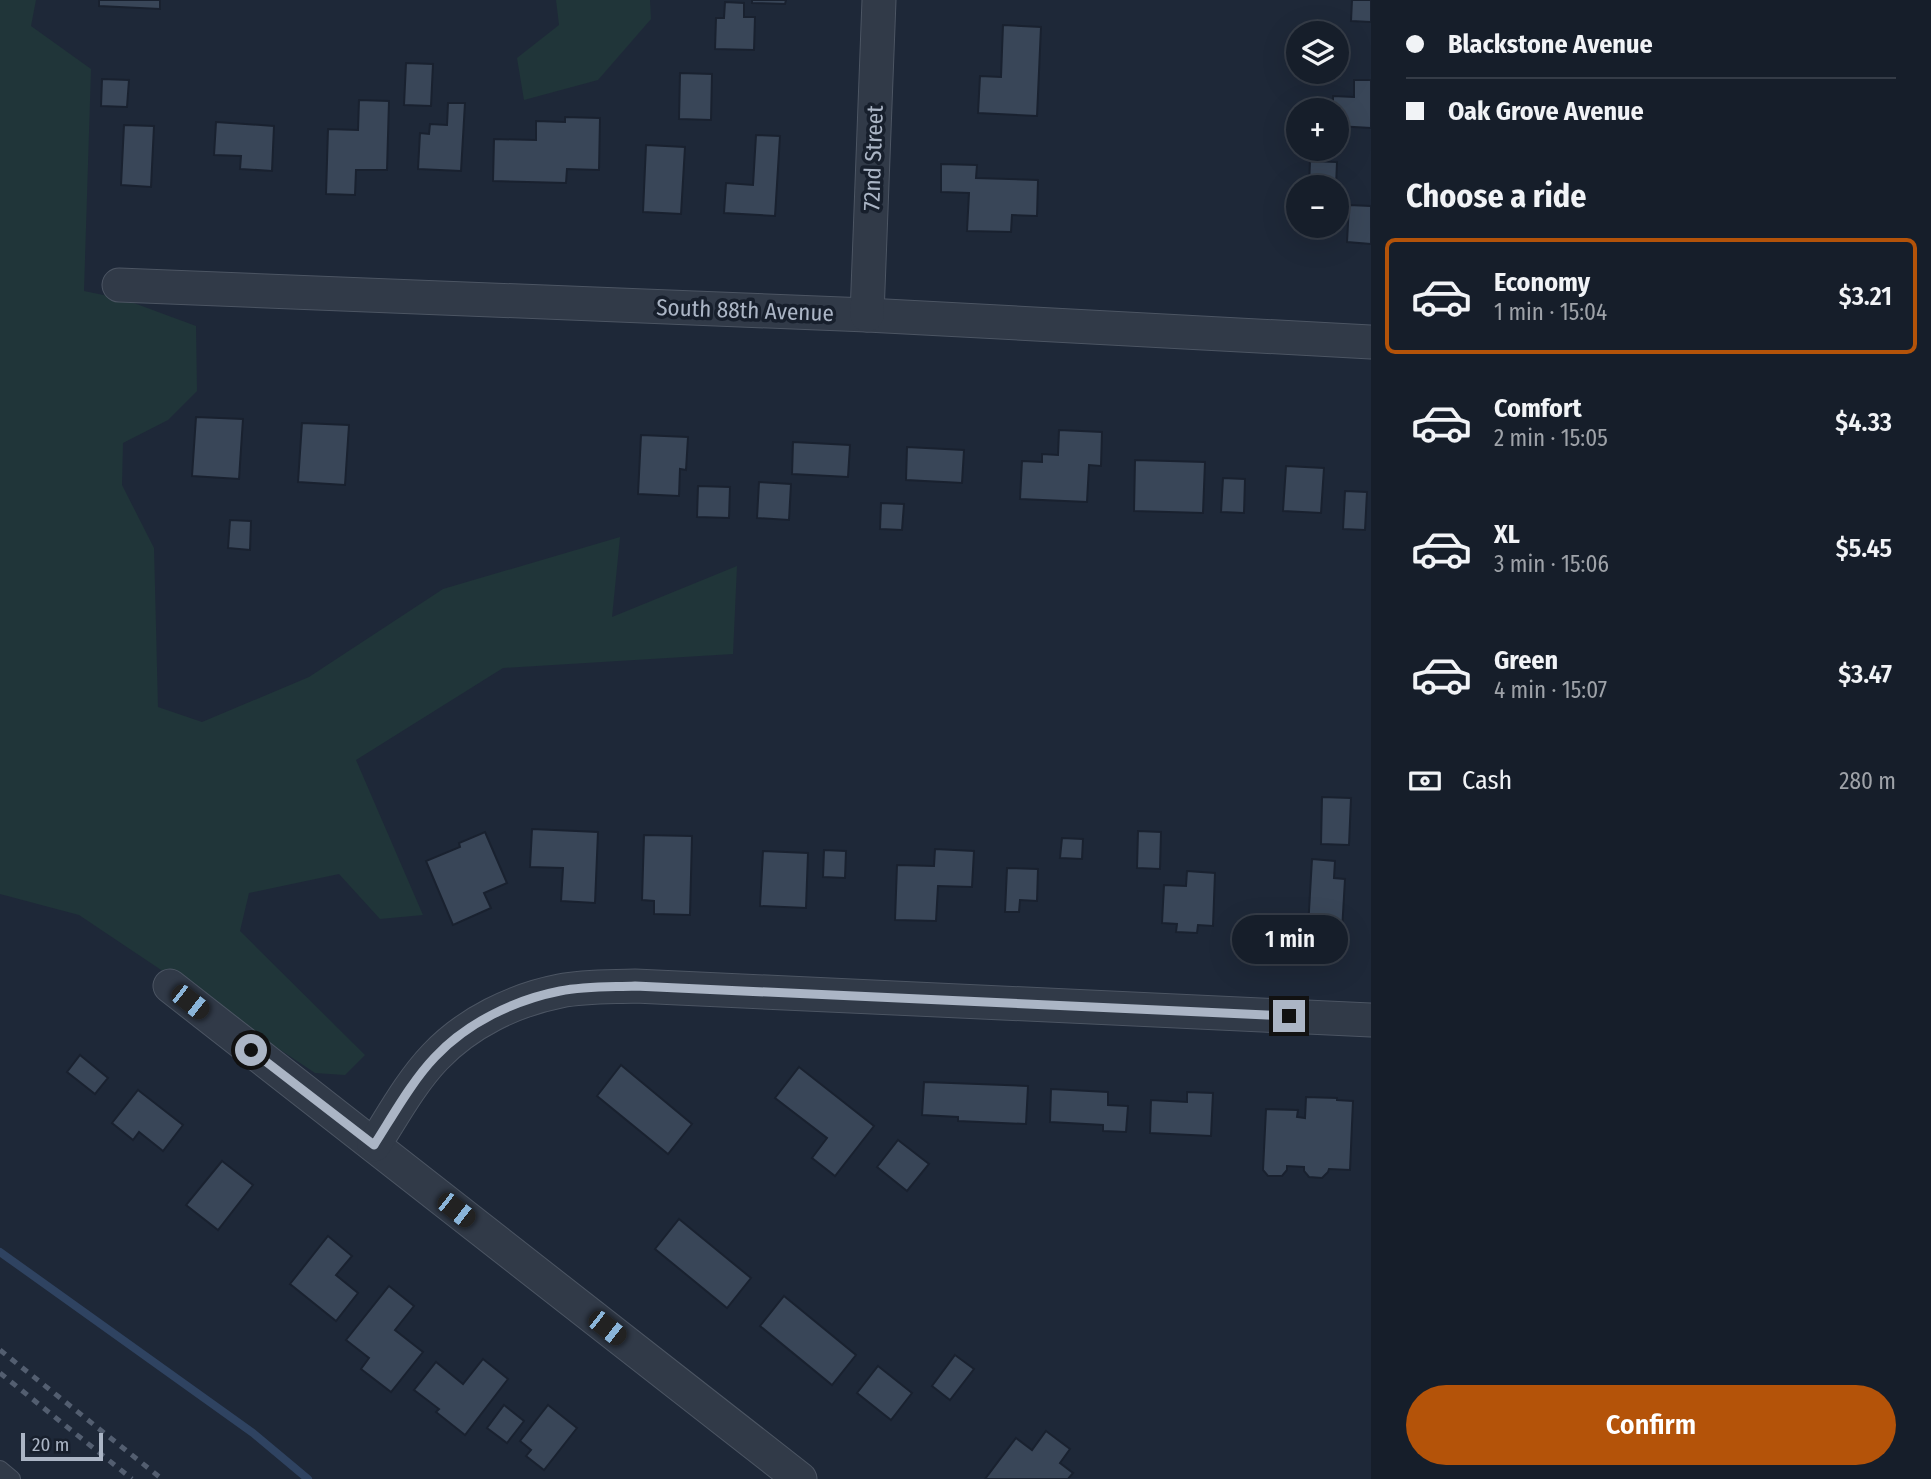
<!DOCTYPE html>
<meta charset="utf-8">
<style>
:root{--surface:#161e2a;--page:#1f2732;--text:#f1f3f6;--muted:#9ea2a8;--line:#353c47;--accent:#b45309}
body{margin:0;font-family:"Fira Sans Condensed",sans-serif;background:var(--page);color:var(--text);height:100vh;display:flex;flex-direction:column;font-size:26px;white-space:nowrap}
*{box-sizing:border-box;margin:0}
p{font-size:23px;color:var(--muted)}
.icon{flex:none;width:38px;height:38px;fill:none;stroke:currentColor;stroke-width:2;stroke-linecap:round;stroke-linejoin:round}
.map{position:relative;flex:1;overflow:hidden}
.panel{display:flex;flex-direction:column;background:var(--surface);width:560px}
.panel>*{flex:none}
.top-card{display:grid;align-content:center;height:154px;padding:0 35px;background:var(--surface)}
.controls{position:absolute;left:1286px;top:21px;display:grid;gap:14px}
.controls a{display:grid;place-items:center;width:63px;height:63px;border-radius:50%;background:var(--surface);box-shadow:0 7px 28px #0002,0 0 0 2px var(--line);font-size:35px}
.scale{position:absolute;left:21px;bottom:18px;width:82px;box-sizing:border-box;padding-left:7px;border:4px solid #abb5c5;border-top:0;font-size:19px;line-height:24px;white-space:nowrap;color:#abb5c5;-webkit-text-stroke:5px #171f2c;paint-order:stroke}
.end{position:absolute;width:32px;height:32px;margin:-16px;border:9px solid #abb5c5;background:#111;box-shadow:0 0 0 4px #111}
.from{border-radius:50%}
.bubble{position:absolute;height:49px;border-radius:24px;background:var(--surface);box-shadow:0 7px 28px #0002,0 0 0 2px var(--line);font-size:23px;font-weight:600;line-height:49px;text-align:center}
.car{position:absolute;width:21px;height:42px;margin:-21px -10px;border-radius:9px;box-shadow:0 0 5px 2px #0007;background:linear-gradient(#222 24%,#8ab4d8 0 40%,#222 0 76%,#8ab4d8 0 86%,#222 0)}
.top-card b{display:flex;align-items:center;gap:24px;height:66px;font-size:26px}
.top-card b+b{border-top:2px solid var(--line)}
.top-card i{width:18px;height:18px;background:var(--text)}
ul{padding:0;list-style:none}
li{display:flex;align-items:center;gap:21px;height:116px;margin:0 14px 10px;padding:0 21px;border:4px solid transparent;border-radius:10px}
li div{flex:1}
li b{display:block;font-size:26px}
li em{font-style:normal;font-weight:600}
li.current{border-color:var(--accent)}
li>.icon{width:63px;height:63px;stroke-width:1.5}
h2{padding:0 35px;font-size:32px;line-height:84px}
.pay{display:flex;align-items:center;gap:18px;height:77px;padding:0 35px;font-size:26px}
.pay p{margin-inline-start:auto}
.primary-button{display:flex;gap:14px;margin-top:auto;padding:14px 35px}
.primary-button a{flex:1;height:80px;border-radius:42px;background:var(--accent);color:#fff;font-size:28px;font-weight:600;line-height:80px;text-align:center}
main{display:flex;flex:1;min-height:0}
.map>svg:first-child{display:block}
.green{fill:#203539}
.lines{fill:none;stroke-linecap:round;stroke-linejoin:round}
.stream{stroke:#2f4361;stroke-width:8}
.building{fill:#394658;stroke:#19212f;stroke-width:2}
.lane-casing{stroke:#4c5563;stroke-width:18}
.street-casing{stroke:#4c5563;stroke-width:35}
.lane{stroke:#313a48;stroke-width:16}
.street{stroke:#313a48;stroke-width:33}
.rail{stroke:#535e70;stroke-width:5;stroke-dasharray:7 7;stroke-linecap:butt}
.route{stroke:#abb5c5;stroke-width:9}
.labels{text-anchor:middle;stroke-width:7;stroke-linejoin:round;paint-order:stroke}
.street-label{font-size:23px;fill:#abb5c5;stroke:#171f2c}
</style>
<main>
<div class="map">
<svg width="1371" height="1479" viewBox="0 0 1371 1479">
<rect width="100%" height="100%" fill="#1e2838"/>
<g class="green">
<path d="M0,0H36L31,26L91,69L84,291L123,299L196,326L197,391L168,420L123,443L122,485L154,548L158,707L202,722L309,677L443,589L620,537L612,617L737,566L733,654L503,668L356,760L423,915L380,919L339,874L249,893L240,931L365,1055L345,1075L315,1073L79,915L0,894Z"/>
<path d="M556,0H650L651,19L598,80L524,100L517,58L559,25Z"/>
</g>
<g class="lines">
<path class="stream" d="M0,1252L253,1433L308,1479"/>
</g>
<g class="building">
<path d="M99,0H160V9L99,6Z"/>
<path d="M752,0H786L785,4L752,3Z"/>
<path d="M1352,0H1371V22L1351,21Z"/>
<path d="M725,2L744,3V17H755L754,50L715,49L716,18H724Z"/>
<path d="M1003,25L1041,27L1037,116L978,113L980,76L1001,77Z"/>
<path d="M1295,30L1331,31V33H1298V61H1294Z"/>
<path d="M406,63L433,64L431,106L404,105Z"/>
<path d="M680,73L712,74L711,120L679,119Z"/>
<path d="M102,79L129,80L127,107L101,106Z"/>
<path d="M1354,80H1371V128L1337,126V110H1333V96L1354,97Z"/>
<path d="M359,100L389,101L387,170H356L355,195L326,194L328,129L358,130Z"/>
<path d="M448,103H465L461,171L418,169L420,133L429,134L430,124L447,125Z"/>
<path d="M565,117L600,118L599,170L567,169L566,183L493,181L494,139L536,140V121L565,122Z"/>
<path d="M216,122L274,126L272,171L240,169L241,156L214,155Z"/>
<path d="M124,125L154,126L151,187L121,185Z"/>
<path d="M756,135L780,136L775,216L724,213L726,183L753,185Z"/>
<path d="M646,145L685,147L681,214L643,212Z"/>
<path d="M1310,161L1337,162L1336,187L1309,186Z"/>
<path d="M941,164L977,165L976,178L1038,180L1037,216L1012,215L1011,232L967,231L969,193L941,192Z"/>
<path d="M1349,205L1371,206V244L1347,242Z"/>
<path d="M196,417L243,419L239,479L192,476Z"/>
<path d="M302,423L349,425L345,485L298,482Z"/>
<path d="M1059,430L1102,432L1101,466L1089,465L1087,502L1020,499L1022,461L1042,462V454L1058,455Z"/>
<path d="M641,435L688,437L686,470L680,469L679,496L638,494Z"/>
<path d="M793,442L850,445L848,477L792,474Z"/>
<path d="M907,447L964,450L962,483L906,480Z"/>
<path d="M1135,460L1205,462L1203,513L1134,511Z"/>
<path d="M1286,466L1324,468L1321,513L1283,511Z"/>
<path d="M1223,478L1245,479L1244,513L1221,512Z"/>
<path d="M759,482L791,484L789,520L757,518Z"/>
<path d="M698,486L730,487L729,518L697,517Z"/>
<path d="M1345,491L1367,492L1365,530L1343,529Z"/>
<path d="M881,503L904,504L902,530L880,529Z"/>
<path d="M230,520L251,521L250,550L228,548Z"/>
<path d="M1322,797L1351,798L1349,845L1321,844Z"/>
<path d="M532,829L598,832L595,903L561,901L563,868L530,867Z"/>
<path d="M1138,831L1161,832L1160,869L1137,868Z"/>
<path d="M485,832L507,883L484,893L491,908L453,925L426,861L460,847L459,843Z"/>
<path d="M644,835L692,836L690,915L654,914V901L642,900Z"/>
<path d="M1062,838L1083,839L1082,859L1060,858Z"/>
<path d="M935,849L974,851L972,887L938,886L936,921L895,920L897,865L934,866Z"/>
<path d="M824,850L846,851L845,878L823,877Z"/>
<path d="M763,851L808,853L806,908L760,906Z"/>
<path d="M1312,859L1335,861L1334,878L1345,879L1342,931L1308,928Z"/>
<path d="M1007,868L1038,869L1037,901L1020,900L1019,912H1005Z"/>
<path d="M1187,871L1215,873L1213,926L1198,925L1197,933L1176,932L1177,924L1162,923L1164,885L1186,886Z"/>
<path d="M80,1055L108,1078L95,1094L67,1072Z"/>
<path d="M621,1065L692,1124L668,1154L597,1096Z"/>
<path d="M799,1067L874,1126L835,1176L812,1158L827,1138L775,1098Z"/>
<path d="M924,1082L1028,1086L1026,1124L958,1121V1117L922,1115Z"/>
<path d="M1051,1089L1108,1092V1105L1128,1106L1126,1132L1103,1131V1125L1050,1122Z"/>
<path d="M138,1090L183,1125L163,1151L139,1132L133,1140L112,1123Z"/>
<path d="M1187,1092L1213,1093L1211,1136L1150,1133L1151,1100L1187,1102Z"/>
<path d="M1306,1097L1337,1098V1100L1353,1101L1350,1170L1329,1169L1328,1172L1322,1178L1309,1177L1304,1171V1167L1287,1166V1170L1282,1176H1268L1263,1170L1266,1109L1298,1110L1297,1117L1305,1118Z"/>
<path d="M898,1140L929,1164L907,1191L877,1167Z"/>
<path d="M222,1161L253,1185L218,1230L186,1205Z"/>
<path d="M679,1219L751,1278L727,1308L655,1249Z"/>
<path d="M328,1236L352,1256L336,1275L358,1293L336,1321L290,1284Z"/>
<path d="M389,1286L414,1306L395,1330L423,1352L391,1392L361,1369L369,1358L346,1340Z"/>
<path d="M784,1296L856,1355L832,1385L760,1326Z"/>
<path d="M955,1355L974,1369L950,1400L932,1386Z"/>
<path d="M483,1359L508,1379L465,1435L436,1412L439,1409L414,1390L436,1362L463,1384Z"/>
<path d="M878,1366L912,1393L891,1420L857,1393Z"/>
<path d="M504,1405L524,1421L507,1443L487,1428Z"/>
<path d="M548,1405L577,1428L544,1470L526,1456L531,1450L520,1441Z"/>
<path d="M1046,1431L1070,1449L1060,1463L1073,1473L1068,1479H985L1016,1438L1032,1450Z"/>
</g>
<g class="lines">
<g class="lane-casing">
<path id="lane" d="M0,1469L12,1479"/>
</g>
<g class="street-casing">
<g id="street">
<path d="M119,285L867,315L1371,342"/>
<path d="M867,315L879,0"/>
<path d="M170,986L800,1479"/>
<path d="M374,1145C392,1117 411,1082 435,1057C467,1023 514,1000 560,991C585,986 610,987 635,986L1371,1020"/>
</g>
</g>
<use href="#lane" class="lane"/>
<use href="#street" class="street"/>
<g class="rail">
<path d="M0,1350L162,1479"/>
<path d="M0,1373L132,1479"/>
</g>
</g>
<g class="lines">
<path class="route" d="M251,1050L374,1145C392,1117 412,1081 435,1057C467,1023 514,1000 560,991C585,986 610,987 635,986L1289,1016"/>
</g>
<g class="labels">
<g class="street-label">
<text transform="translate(873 158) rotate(-88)" y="8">72nd Street</text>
<text transform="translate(745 310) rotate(2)" y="8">South 88th Avenue</text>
</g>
</g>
</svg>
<div class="controls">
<a><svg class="icon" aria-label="layers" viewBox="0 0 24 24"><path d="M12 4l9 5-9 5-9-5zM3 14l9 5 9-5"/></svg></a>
<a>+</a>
<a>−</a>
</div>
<div class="scale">20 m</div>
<i class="end from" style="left:251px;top:1050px"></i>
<i class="end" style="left:1289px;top:1016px"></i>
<div class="bubble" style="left:1232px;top:915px;width:116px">1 min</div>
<i class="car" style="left:190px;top:1002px;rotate:128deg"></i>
<i class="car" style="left:456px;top:1210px;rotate:128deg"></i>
<i class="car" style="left:607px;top:1328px;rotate:128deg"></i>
</div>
<section class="panel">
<div class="top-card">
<b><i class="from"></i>Blackstone Avenue</b>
<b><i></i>Oak Grove Avenue</b>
</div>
<h2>Choose a ride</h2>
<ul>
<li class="current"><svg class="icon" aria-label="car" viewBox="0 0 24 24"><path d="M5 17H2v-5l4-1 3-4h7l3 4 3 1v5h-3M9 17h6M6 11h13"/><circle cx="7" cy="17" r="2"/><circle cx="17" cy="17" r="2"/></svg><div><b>Economy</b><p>1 min · 15:04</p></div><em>$3.21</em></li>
<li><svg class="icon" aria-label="car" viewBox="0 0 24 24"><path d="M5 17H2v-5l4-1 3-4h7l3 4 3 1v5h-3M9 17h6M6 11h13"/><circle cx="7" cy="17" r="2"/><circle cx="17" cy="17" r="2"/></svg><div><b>Comfort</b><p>2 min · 15:05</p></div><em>$4.33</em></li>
<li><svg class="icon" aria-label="car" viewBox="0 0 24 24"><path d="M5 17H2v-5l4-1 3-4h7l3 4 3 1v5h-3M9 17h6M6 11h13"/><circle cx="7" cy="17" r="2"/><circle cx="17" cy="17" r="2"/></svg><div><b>XL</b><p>3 min · 15:06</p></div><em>$5.45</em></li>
<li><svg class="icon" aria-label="car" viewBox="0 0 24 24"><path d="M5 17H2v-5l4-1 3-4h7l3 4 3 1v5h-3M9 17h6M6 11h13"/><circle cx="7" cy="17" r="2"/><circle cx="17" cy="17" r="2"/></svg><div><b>Green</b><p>4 min · 15:07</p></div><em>$3.47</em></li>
</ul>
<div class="pay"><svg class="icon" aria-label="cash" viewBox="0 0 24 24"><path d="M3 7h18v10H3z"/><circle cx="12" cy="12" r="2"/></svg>Cash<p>280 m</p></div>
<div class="primary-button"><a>Confirm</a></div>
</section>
</main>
